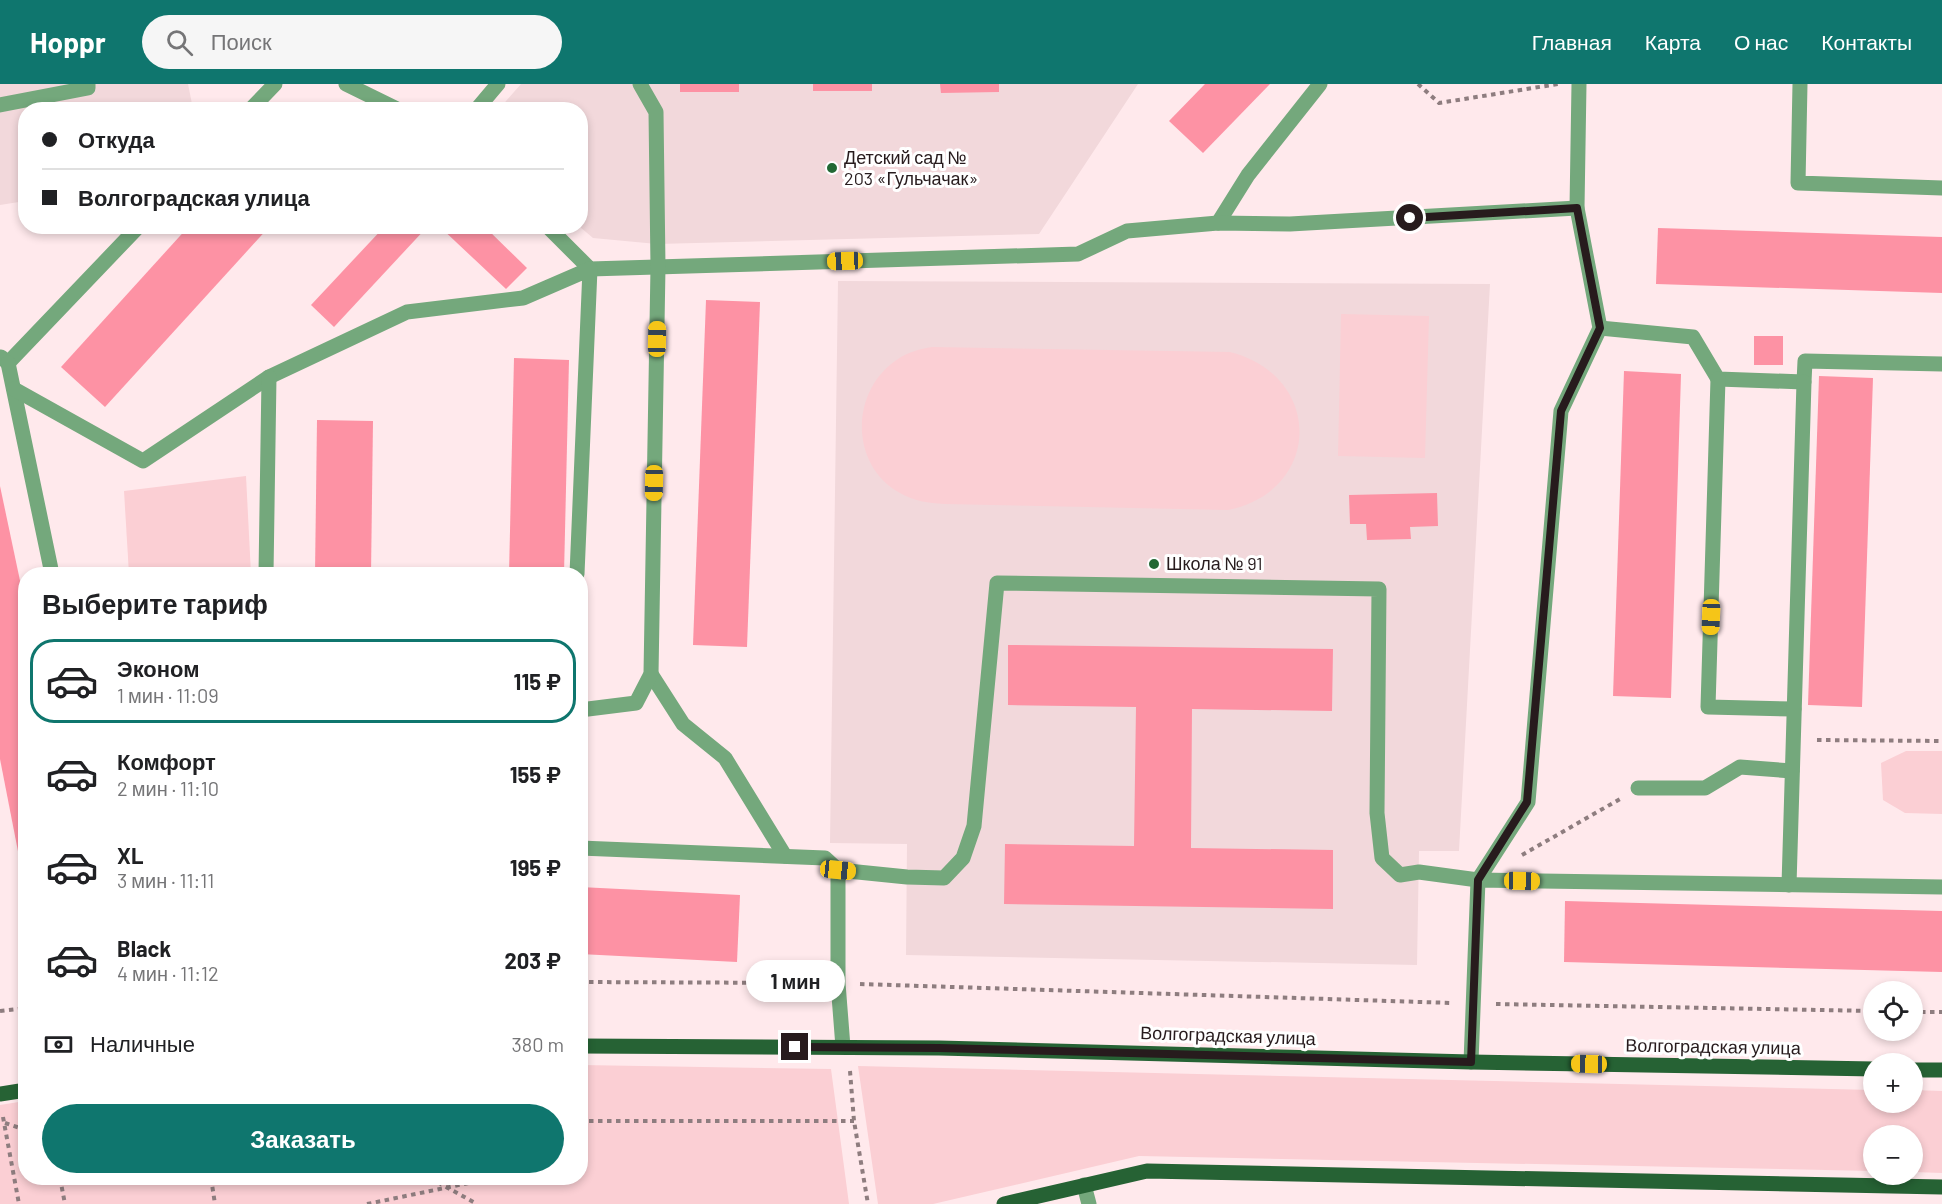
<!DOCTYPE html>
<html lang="ru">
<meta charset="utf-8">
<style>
:root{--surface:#fff;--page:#f6f6f6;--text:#202124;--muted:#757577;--line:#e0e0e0;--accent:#0f766e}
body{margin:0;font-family:Barlow,sans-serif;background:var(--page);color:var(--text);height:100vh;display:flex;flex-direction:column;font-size:22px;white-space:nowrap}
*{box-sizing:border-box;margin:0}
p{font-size:20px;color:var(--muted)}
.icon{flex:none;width:33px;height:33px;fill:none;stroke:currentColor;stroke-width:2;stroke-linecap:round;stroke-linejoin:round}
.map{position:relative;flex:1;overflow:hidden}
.details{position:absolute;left:18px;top:483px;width:570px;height:618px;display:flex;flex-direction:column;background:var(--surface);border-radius:24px;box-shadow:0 3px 9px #0003}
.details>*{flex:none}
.banner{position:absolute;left:18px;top:18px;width:570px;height:132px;border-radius:24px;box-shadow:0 3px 9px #0003;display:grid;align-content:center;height:132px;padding:0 24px;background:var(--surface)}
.controls{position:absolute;left:1863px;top:897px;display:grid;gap:12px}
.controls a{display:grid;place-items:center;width:60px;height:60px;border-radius:50%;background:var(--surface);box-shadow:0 3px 9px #0003;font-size:30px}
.end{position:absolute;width:27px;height:27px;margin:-14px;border:8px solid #271b1d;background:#fff;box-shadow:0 0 0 3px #fff}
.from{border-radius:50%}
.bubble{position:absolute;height:42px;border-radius:21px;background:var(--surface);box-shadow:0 3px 9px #0003;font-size:20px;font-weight:700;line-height:42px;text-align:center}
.car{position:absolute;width:18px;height:36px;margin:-18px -9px;border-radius:8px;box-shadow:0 0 4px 2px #0007;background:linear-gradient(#f5c518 24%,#345 0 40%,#f5c518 0 76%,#345 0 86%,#f5c518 0)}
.banner b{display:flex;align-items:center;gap:21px;height:57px;font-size:22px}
.banner b+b{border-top:2px solid var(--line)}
.banner i{width:15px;height:15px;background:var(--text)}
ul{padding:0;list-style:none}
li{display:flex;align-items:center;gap:18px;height:84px;margin:0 12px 9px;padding:0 12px;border:3px solid transparent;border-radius:24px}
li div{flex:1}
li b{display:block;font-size:22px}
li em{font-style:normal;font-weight:700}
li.active{border-color:var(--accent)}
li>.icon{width:54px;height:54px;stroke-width:1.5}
h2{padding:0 24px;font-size:27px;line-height:72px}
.pay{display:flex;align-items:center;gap:15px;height:66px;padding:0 24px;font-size:22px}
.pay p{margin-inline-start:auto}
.action{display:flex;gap:12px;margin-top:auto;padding:12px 24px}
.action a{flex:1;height:69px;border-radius:36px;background:var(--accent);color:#fff;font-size:24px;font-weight:700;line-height:69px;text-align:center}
header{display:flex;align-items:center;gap:36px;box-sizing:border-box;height:84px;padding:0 30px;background:var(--accent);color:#fff}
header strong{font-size:28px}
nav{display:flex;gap:33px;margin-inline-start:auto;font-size:21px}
.search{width:420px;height:54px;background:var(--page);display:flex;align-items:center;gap:15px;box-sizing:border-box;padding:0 21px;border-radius:33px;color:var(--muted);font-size:22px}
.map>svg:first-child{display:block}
.built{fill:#f2d8db}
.green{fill:#fbcfd4}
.building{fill:#fd92a4}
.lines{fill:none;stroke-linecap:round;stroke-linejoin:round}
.path{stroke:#8e7d7f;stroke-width:4;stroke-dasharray:4.5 4.5;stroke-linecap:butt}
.minor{stroke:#74a87c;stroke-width:15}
.major{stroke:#266234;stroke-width:15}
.route{stroke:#271b1d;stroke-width:8}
.poi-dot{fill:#226834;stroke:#fff;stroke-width:2}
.labels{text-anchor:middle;stroke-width:6;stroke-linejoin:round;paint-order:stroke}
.poi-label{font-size:18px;fill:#271b1d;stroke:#fff;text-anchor:start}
.street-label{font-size:18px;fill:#271b1d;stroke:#fff}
</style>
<header>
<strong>Hoppr</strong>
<div class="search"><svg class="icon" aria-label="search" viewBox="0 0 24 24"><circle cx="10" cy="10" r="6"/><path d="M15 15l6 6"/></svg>Поиск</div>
<nav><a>Главная</a><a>Карта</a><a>О нас</a><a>Контакты</a></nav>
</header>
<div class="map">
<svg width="1942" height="1120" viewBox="0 0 1942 1120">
<rect width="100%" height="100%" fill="#ffe9ec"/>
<g class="built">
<path d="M0,0H188L193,25L26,26L25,117L0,121Z"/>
<path d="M521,0H1138L1039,150L657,160L593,154L580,143V26H498Z"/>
<path d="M838,197L1490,200L1459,767H1419L1417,881L906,871L907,760L830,759Z"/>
</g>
<g class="green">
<path d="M1341,230L1429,232L1425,374L1338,372Z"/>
<path d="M932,263L1230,268C1324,292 1322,407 1228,426L944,420C928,419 914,417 900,409C849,381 850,306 898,275C908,268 920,265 932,263Z"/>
<path d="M246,392L251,490H129L124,407Z"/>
<path d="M1906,667H1942V730L1905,729L1883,716L1881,679Z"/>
<path d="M581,981L831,985L849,1120H0V1021L25,1017L26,1094H580Z"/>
<path d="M858,982L1873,1006L1874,1018H1912L1913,1006L1942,1007V1089L1913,1088L1912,1052H1874L1873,1087L1139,1072L933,1120H878Z"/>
</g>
<g class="building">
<rect x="680" y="0" width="59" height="8"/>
<rect x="813" y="0" width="59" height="7"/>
<path d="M940,0H999V8L941,9Z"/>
<path d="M1205,0H1270L1203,69L1169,37Z"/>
<path d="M189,142H270L105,323L61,283Z"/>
<path d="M385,142H428L334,243L311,221Z"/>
<path d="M439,142H484L527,184L506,205Z"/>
<path d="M1658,144L1942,153V209L1656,200Z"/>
<path d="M706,216L760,218L747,563L693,561Z"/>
<rect x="1754" y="252" width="29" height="29"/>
<path d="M514,274L569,276L564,490H509Z"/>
<path d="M1624,287L1681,290L1671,614L1613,612Z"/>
<path d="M1819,292L1873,294L1862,623L1808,621Z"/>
<path d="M317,336L373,337L371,490H315Z"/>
<path d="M0,402L26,525L24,798L0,675Z"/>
<path d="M1437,409L1438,442L1410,443L1411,455L1367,456L1366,440H1350L1349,411Z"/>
<path d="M1008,561L1333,565L1332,627L1192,625L1191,764L1333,766V825L1004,820L1005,760L1134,762L1136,623L1008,621Z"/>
<path d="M580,803L740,811L737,878L580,870Z"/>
<path d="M1565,817L1942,827V888L1564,878Z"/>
</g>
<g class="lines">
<g class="path">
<path d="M1418,0L1439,19L1558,0"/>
<path d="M1817,656L1942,657"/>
<path d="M1522,771L1620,715"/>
<path d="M580,898L817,899"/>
<path d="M860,900L1452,919"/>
<path d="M1496,920L1874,927"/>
<path d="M0,927L26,924"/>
<path d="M1912,928H1942"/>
<path d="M850,987L854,1037L868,1120"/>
<path d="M3,1033L19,1120"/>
<path d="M580,1037H854"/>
<path d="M5,1039L26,1046"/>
<path d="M60,1094L65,1120"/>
<path d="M211,1094L215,1120"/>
<path d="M430,1094L477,1120"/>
<path d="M211,1095L219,1094"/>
<path d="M367,1120L493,1094"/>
</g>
<g class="minor">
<path d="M346,0L399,26"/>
<path d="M1800,0L1798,99L1942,104"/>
<path d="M0,21L88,4V0"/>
<path d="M250,26L275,0"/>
<path d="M476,26L498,0"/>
<path d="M1218,139L1248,91L1320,0"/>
<path d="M547,142L590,185L1078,170L1127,147L1218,139L1290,140L1577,124"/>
<path d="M1600,244L1693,253L1718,295L1804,298L1805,277L1942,280"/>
<path d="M1,273L8,279L139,142"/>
<path d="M8,279L52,490"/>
<path d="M1718,295L1708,623L1794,625"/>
<path d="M14,305L143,377L269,293L407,228L523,214L590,185L577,490"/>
<path d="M266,490L269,293"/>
<path d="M651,590L683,640L725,674L785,772"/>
<path d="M580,626L636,619L651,590L658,183L656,28L640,0"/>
<path d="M1638,704H1705L1740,683L1792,687"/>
<path d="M580,764L825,774L838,786V899L843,963"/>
<path d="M838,786L907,793L944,794L963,774L974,742L997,499L1379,505L1377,729L1382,774L1400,791L1419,788L1478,796L1528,718L1561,327L1600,244L1577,124L1579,0"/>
<path d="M1789,801L1804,298"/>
<path d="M1471,978L1478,796L1942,803"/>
<path d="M1084,1101L1089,1120"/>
</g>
<g class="major">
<path d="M580,962L939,964L1471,978L1874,985"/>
<path d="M1912,986H1942"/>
<path d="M0,1010L26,1006"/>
<path d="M1004,1120L1147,1087L1942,1103"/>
</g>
</g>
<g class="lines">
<path class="route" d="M795,963L939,964L1471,978L1478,796L1527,718L1561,327L1600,244L1577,124L1410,134"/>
</g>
<g class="poi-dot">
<circle cx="832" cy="84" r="6"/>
<circle cx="1154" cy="480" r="6"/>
</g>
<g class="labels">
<g class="poi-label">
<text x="844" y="80">Детский сад №<tspan x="844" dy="21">203 «Гульчачак»</tspan></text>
<text x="1166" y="486">Школа № 91</text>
</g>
<g class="street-label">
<text transform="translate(1228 952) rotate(2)" y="6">Волгоградская улица</text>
<text transform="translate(1713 963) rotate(1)" y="6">Волгоградская улица</text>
</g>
</g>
</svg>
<div class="controls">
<a><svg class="icon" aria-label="locate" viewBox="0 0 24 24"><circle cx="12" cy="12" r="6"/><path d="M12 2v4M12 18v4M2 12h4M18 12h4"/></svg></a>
<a>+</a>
<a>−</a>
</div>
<i class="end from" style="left:1410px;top:134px"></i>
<i class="end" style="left:795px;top:963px"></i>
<div class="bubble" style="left:746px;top:876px;width:99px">1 мин</div>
<i class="car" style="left:845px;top:177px;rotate:268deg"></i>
<i class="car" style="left:657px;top:255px;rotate:1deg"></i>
<i class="car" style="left:654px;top:399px;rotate:181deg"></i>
<i class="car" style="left:1711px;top:533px;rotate:182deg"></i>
<i class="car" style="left:838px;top:786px;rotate:96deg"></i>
<i class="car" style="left:1522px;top:797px;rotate:91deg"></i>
<i class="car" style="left:1589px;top:980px;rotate:271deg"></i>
<div class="banner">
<b><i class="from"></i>Откуда</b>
<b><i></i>Волгоградская улица</b>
</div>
<section class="details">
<h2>Выберите тариф</h2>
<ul>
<li class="active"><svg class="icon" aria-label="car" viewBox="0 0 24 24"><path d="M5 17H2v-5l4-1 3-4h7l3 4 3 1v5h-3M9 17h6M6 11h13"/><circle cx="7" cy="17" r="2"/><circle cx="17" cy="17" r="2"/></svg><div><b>Эконом</b><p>1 мин · 11:09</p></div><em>115 ₽</em></li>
<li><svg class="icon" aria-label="car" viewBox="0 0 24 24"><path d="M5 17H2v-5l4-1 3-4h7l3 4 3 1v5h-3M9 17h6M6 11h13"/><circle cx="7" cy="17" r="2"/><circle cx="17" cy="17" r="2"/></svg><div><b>Комфорт</b><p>2 мин · 11:10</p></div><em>155 ₽</em></li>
<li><svg class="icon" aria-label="car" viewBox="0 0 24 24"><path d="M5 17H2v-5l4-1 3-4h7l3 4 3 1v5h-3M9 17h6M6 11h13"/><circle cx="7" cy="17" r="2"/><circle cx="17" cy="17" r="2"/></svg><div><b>XL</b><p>3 мин · 11:11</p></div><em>195 ₽</em></li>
<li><svg class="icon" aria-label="car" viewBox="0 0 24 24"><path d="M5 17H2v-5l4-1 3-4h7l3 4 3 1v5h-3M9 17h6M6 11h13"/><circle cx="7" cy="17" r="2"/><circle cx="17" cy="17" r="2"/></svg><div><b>Black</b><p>4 мин · 11:12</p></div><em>203 ₽</em></li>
</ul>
<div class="pay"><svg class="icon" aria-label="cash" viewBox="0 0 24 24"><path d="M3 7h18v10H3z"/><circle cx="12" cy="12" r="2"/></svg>Наличные<p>380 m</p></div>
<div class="action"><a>Заказать</a></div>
</section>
</div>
